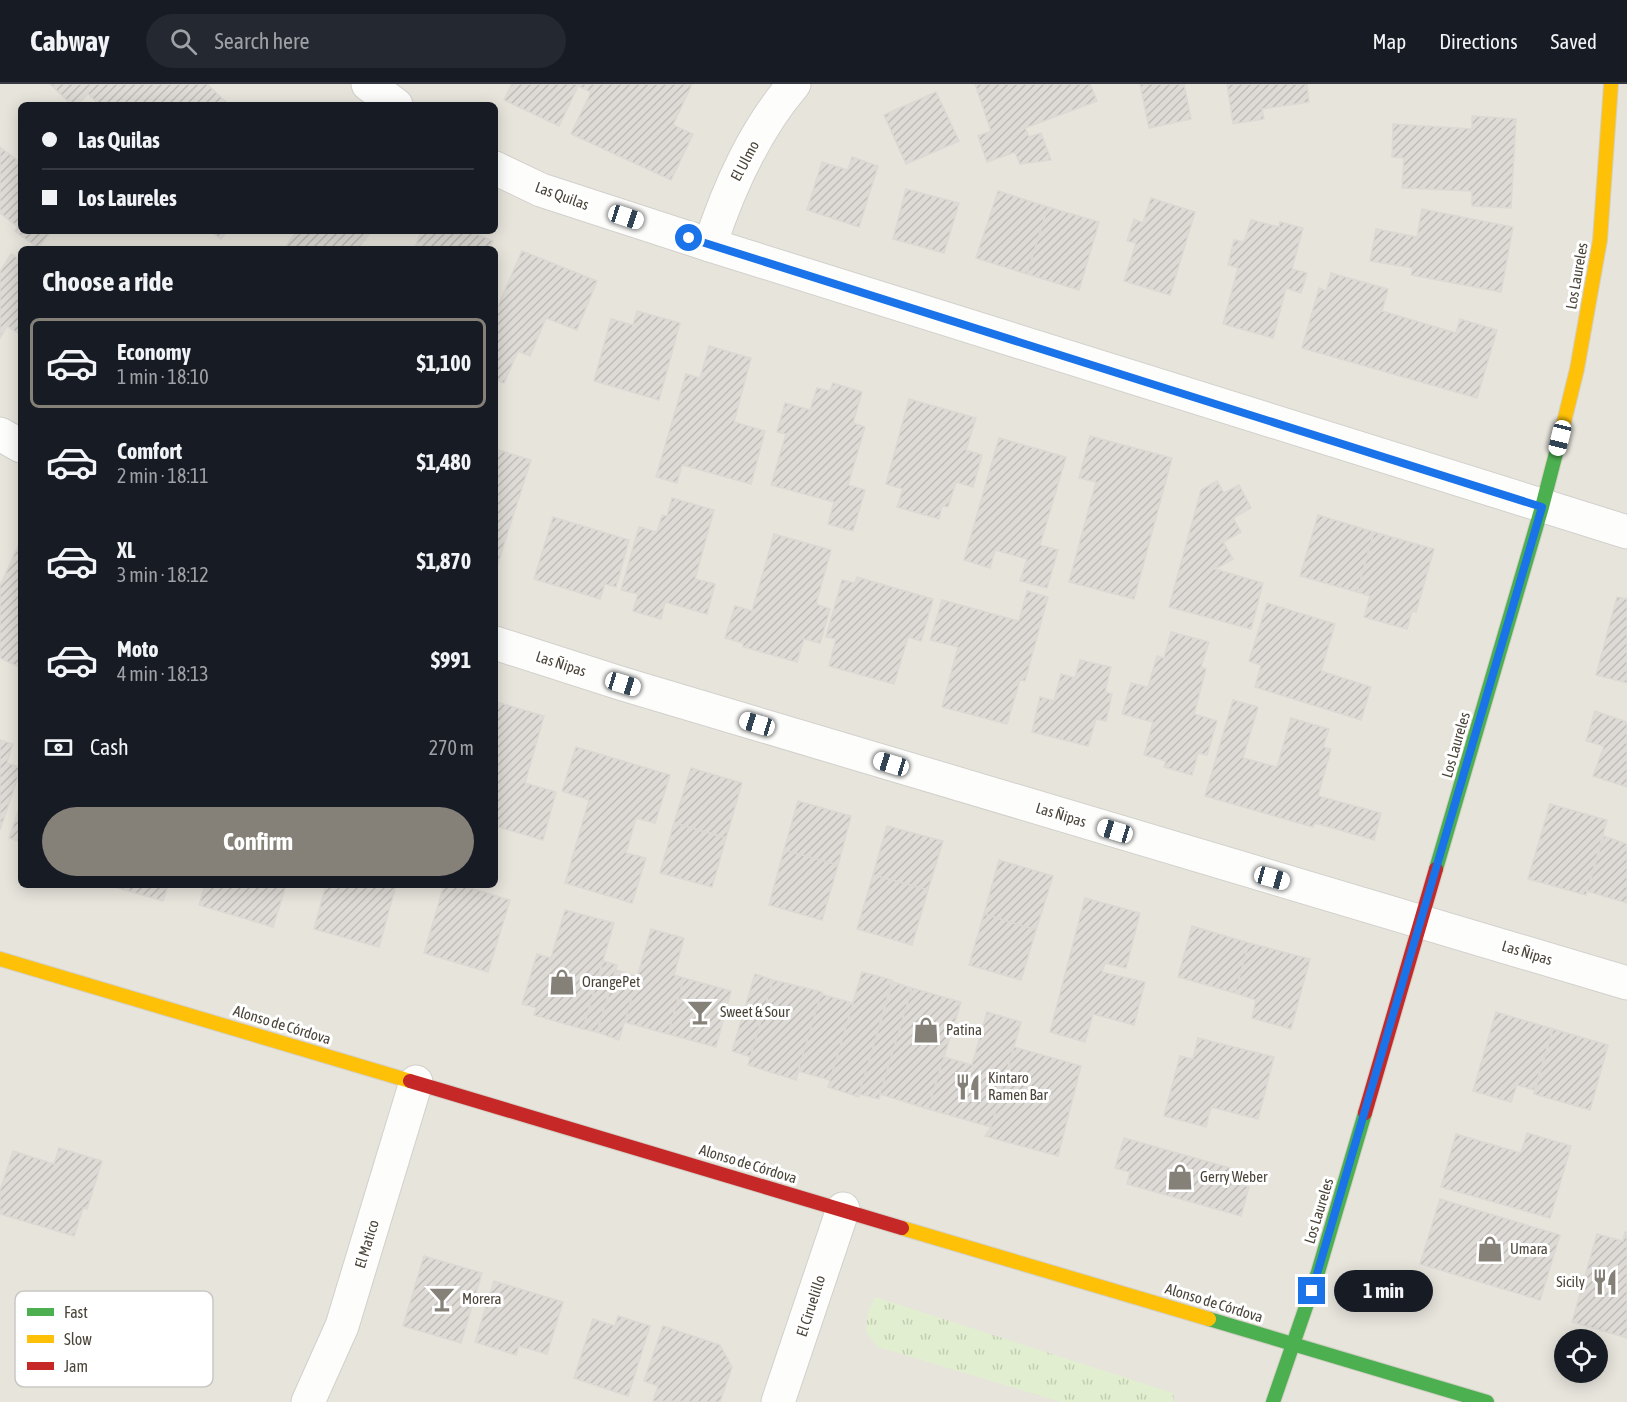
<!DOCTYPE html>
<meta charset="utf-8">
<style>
:root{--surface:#171b24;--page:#242831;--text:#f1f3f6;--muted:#9ea1a6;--line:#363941;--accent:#868178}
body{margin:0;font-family:"Asap Condensed",sans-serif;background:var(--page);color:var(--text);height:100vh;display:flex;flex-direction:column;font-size:22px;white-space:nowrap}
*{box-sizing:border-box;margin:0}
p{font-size:20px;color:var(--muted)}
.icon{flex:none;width:33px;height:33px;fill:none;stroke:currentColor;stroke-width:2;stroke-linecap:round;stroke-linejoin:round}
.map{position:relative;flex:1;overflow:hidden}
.details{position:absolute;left:18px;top:162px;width:480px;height:642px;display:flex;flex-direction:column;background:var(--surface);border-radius:9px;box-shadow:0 3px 15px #0003}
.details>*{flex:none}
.banner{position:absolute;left:18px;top:18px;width:480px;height:132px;border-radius:9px;box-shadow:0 3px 15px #0003;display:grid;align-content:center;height:132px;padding:0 24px;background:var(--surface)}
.tools{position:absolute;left:1554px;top:1245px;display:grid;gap:12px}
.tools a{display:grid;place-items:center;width:54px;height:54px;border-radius:50%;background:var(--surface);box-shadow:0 3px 15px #0003;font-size:30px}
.end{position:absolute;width:27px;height:27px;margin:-14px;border:8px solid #1a73e8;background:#fff;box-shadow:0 0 0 3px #fff}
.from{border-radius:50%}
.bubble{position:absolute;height:42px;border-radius:21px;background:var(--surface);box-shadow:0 3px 15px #0003;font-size:20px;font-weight:700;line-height:42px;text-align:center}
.car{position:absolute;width:18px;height:36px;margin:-18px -9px;border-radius:8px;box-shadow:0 0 4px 2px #0007;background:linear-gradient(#fff 24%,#345 0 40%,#fff 0 76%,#345 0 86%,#fff 0)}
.banner b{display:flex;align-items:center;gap:21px;height:57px;font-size:22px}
.banner b+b{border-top:2px solid var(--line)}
.banner i{width:15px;height:15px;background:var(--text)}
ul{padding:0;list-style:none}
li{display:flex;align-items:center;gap:18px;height:90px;margin:0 12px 9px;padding:0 12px;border:3px solid transparent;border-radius:9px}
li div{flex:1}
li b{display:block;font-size:22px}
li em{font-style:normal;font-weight:700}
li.current{border-color:var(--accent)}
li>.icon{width:54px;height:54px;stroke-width:1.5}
h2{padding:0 24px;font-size:27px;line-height:72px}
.pay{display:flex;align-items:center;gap:15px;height:66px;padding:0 24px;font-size:22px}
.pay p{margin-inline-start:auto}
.cta{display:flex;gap:12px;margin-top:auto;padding:12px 24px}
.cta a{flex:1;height:69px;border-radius:36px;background:var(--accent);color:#fff;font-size:24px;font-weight:700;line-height:69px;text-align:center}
header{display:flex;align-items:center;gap:36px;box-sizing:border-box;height:84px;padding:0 30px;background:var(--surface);border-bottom:2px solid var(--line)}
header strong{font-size:28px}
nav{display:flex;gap:33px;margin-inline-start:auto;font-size:21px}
.search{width:420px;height:54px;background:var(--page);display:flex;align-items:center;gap:15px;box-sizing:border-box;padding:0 21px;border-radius:33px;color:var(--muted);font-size:22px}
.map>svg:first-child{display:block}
.residential{fill:#e7e4dc;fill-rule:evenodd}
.grass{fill:url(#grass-tufts)}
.building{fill:url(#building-hatch);stroke:#dcd9d4;stroke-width:1.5}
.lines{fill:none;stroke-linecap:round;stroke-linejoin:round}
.street-casing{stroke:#d2d0cb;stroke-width:35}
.fast-casing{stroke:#d3cfc5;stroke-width:16}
.slow-casing{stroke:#d3cfc5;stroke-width:16}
.jam-casing{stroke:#d3cfc5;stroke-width:16}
.street{stroke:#fdfdfc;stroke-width:33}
.fast{stroke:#4caf50;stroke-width:14}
.slow{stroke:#ffc107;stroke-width:14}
.jam{stroke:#c62828;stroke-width:14}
.route{stroke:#1a73e8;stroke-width:8}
.labels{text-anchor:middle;stroke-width:6;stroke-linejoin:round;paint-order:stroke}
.street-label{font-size:15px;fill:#4b4439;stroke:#fff}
.poi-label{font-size:15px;fill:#4b4439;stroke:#fff;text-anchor:start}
.key{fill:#fff;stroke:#c9c7c4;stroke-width:1.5}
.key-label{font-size:16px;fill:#4b4439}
</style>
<header>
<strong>Cabway</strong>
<div class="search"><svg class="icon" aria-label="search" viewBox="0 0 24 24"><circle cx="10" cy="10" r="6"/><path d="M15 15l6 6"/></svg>Search here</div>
<nav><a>Map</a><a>Directions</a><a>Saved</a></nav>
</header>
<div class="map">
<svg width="1627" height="1318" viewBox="0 0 1627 1318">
<defs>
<pattern id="grass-tufts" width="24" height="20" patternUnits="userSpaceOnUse" patternTransform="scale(1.5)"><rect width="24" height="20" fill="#e1eecf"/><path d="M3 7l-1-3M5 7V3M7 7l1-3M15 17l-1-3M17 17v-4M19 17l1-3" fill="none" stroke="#c3cdb2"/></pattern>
<pattern id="building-hatch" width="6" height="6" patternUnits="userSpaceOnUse" patternTransform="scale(1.5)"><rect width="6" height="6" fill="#dedbd6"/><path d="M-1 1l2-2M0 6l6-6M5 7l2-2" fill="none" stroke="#c0bdb8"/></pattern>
</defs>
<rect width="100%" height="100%" fill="#f4f2ee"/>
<path class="residential" d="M0,0H1627V1318H0ZM21,21H495V147H21ZM21,165H495V801H21ZM1564,1256H1598V1288H1564Z"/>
<path class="grass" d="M875,1213L1173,1309L1174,1318H1061L878,1263L866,1248L868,1228Z"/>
<g class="building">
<path d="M50,0H207L227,19L100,21L88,10L77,21H72Z"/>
<path d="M512,0H595L591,8L578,2L559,42L504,16Z"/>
<path d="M595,0H692L673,41L693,50L671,96L571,50Z"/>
<path d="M975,0H1090L1097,17L1025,44L1029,53L1041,49L1051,76L1020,80L1015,68L987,78L978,52L991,47Z"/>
<path d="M1140,0H1184L1191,35L1149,44Z"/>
<path d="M1227,0H1307L1309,18L1262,25L1264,35L1233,40Z"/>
<path d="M936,8L959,57L906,80L884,31Z"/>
<path d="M1472,32L1516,35L1511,124L1472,122V107L1402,104L1404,74L1392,73L1393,40L1472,45Z"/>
<path d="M0,63L21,79V147H51L38,164L15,147L18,143L0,129Z"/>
<path d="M852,73L878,82L859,143L807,126L822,78L848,86Z"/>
<path d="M906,105L959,119L944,169L893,155Z"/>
<path d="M998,107L1048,123L1027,190L976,174Z"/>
<path d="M1151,114L1195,128L1170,211L1124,197L1136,159L1127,157L1134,135L1143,139Z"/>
<path d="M1048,123L1099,138L1079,206L1027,190Z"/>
<path d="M1422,125L1513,143L1501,208L1411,191L1413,184L1370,177L1376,145L1417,153Z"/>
<path d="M1251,136L1279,143L1280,138L1303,144L1292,185L1307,189L1301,209L1286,204L1273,254L1223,240L1238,184L1228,181L1234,156L1244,158Z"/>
<path d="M210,147H227L221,155Z"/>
<path d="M297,147H371L358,165H284Z"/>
<path d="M422,147H470L493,157L489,165H414Z"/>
<path d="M522,167L597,197L577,246L546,234L530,272L518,267L504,299L495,296V229Z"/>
<path d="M11,170L21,176V251L7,242L0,254V188Z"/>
<path d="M1331,189L1388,205L1382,227L1456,249L1460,235L1497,246L1477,314L1302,264L1319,204L1326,207Z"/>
<path d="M637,227L680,239L659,316L594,297L611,235L633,241Z"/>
<path d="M709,262L751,274L734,338L765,347L751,400L682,381L677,399L656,393L686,290L700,294Z"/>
<path d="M833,299L862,308L853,339L865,343L848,401L865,406L853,447L828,440L834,418L771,401L786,350L777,348L785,319L810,326L817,304L830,307Z"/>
<path d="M909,315L976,334L966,366L982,371L973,403L956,398L948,423L942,422L939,435L897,423L903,405L886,400Z"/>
<path d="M1090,352L1172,374L1134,515L1069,498L1096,398L1079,394Z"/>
<path d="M999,354L1066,373L1040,461L1058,466L1047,504L1020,497L1027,475L995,466L990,484L964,476Z"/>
<path d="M495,365L531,376L496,485H495Z"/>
<path d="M1217,397L1224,409L1239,401L1251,424L1233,434L1241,448L1223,458L1233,475L1215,485L1263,499L1251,545L1169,523L1201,406Z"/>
<path d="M672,414L714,426L695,495L715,500L707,530L665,518L661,535L650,532L633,527L638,510L621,506L639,443L657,448L662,431L667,432Z"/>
<path d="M1318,431L1374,448L1357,508L1300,492Z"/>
<path d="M553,433L629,456L616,503L605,500L600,515L534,495Z"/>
<path d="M1374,448L1434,465L1416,528L1412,527L1407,545L1364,533L1370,512L1357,508Z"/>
<path d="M774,450L831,466L816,520L830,525L820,559L804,555L797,578L743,563V559L725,554L735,522L752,527Z"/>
<path d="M19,460L21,461V584L0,574V502Z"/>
<path d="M857,493L933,515L921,557L908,553L894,600L829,582L836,555L826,553L842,496L855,499Z"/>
<path d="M1027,507L1048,513L1025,597L1020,596L1007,640L942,623L958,563L930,556L942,516L1019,537Z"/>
<path d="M1617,513L1627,515V599L1596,591Z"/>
<path d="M1267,519L1335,540L1321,587L1371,603L1361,636L1255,603L1261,581L1249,577Z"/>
<path d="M1171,548L1209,558L1201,583L1206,585L1194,630L1217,637L1207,671L1198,669L1192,691L1164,683L1166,677L1144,671L1153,638L1122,630L1131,599L1148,603L1157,572L1164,574Z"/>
<path d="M1080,576L1111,583L1105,608L1112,610L1106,637L1096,635L1088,662L1032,648L1040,613L1054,617L1061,590L1075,594Z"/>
<path d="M1233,616L1258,623L1243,674L1277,683L1291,634L1329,645L1323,663L1331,665L1318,712L1381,729L1374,756L1315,739L1313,743L1205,712Z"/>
<path d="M497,618L544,632L525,699L556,708L543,756L495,742Z"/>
<path d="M1595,627L1627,638V703L1593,692L1604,662L1586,657Z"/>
<path d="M0,656L13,660L7,679L21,684L0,746Z"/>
<path d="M576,663L670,691L655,739L636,734L626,769L646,774L632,819L565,799L589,716L562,707Z"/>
<path d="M691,684L742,699L726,754L674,739Z"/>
<path d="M798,717L851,732L838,781L784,766Z"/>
<path d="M21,719V758L9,754Z"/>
<path d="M1550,720L1607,736L1586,811L1528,795Z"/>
<path d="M674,739L726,754L712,803L660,789Z"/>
<path d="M887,742L943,757L928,806L873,791Z"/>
<path d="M1604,752L1627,760V819L1587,807Z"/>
<path d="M784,766L838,781L822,836L769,821Z"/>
<path d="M999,776L1053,792L1036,846L984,830Z"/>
<path d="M873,791L928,806L912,861L857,845Z"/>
<path d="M108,801H168L163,817Z"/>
<path d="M205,801H286L273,843L199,821Z"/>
<path d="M326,801H396L379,863L314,845Z"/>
<path d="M444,801H460L510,816L488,888L424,869Z"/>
<path d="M1085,814L1140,829L1126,884L1105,879L1102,888L1145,898L1134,941L1093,930L1085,958L1050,948Z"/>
<path d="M565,826L614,839L583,945L534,931L537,924L522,920L537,870L551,874Z"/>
<path d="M984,830L1036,846L1021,896L969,881Z"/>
<path d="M1192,842L1249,859L1235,909L1178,893Z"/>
<path d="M651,845L684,854L674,891L684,894L668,950L624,938Z"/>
<path d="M1249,859L1310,875L1291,945L1252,934L1256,916L1235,909Z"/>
<path d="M603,877L617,881L597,948L583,945Z"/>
<path d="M616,886L638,893L619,956L597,948Z"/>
<path d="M862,888L892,896L859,1013L828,1003Z"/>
<path d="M755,890L773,896L751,973L732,967Z"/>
<path d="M684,894L731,907L716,963L668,950Z"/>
<path d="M773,896L822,908L796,996L748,981Z"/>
<path d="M893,898L912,904L879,1015L859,1010Z"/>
<path d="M912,904L961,918L928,1025L880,1010Z"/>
<path d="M821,910L853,919L830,996L798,987Z"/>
<path d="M987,928L1021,938L991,1043L928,1025L944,973L972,981Z"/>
<path d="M1496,928L1553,945L1534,1006L1517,1001L1511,1018L1473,1007Z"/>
<path d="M1553,945L1608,961L1590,1026L1534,1010Z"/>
<path d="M1198,954L1274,973L1258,1035L1211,1023L1206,1043L1164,1032L1180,972L1193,975Z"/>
<path d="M1014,963L1081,982L1058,1072L985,1052L991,1043Z"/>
<path d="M1527,1049L1571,1062L1550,1134L1441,1103L1456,1050L1521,1069Z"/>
<path d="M1124,1054L1234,1085L1230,1098L1249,1103L1241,1132L1127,1100L1130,1088L1115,1084Z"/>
<path d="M59,1064L102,1077L87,1125L83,1124L74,1152L0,1130V1107L13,1067L54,1080Z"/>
<path d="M1440,1115L1560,1151L1540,1216L1420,1180Z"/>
<path d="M1625,1148L1627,1149V1254L1572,1238L1597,1150L1623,1157Z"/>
<path d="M424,1172L482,1189L461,1259L403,1242Z"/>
<path d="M494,1197L563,1218L547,1270L519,1262L516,1271L475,1258Z"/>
<path d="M618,1232L650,1242L628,1312L574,1294L593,1235L615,1242Z"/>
<path d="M663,1242L720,1261L732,1283L720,1318L653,1317L658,1302L644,1297Z"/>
</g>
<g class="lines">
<g class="street-casing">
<g id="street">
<path d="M368,0L396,21"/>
<path d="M495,84L541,106L710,161L1627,448"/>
<path d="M710,161C729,103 754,47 794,0"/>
<path d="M0,350L21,362"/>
<path d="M495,559L623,600L1627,899"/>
<path d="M308,1318L342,1242L416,998"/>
<path d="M778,1318L843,1125"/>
</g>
</g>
<g class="fast-casing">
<g id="fast">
<path d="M1436,785L1542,423L1561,350"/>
<path d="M1209,1235L1487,1318"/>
<path d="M1273,1318L1318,1188L1365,1029"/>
</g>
</g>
<g class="slow-casing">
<g id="slow">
<path d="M1561,350L1577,285L1600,156L1611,0"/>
<path d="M0,875L410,997"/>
<path d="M902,1144L1209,1235"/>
</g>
</g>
<g class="jam-casing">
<g id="jam">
<path d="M410,997L902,1144"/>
<path d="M1365,1029L1436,785"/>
</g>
</g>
<use href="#street" class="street"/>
<use href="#fast" class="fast"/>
<use href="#slow" class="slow"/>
<use href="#jam" class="jam"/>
</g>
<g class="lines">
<path class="route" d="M689,154L1542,423L1312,1207"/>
</g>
<defs>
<g id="shop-bare" transform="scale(2.07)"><path d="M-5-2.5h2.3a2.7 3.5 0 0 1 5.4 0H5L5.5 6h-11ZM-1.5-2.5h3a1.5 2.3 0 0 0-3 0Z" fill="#868178" stroke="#fff" stroke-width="2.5" paint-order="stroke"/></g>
<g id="bar-bare" transform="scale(2.07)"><path d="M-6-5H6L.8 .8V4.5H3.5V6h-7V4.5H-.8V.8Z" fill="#868178" stroke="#fff" stroke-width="2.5" paint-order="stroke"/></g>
<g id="restaurant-bare" transform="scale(2.07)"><path d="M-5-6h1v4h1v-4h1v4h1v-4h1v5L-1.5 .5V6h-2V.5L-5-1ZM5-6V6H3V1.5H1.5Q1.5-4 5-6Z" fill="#868178" stroke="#fff" stroke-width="2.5" paint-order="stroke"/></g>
</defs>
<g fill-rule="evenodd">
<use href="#shop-bare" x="562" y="898"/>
<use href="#bar-bare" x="700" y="928"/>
<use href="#shop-bare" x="926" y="946"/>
<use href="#restaurant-bare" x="968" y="1003"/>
<use href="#shop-bare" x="1180" y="1093"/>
<use href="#shop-bare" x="1490" y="1165"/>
<use href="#restaurant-bare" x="1605" y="1198"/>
<use href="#bar-bare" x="442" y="1215"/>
</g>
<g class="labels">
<g class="street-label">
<text transform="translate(745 77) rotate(-62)" y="5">El Ulmo</text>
<text transform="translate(562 112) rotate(20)" y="5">Las Quilas</text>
<text transform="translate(1577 192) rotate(-80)" y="5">Los Laureles</text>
<text transform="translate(561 580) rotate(18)" y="5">Las Ñipas</text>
<text transform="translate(1456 661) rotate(-74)" y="5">Los Laureles</text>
<text transform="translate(1061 731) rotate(17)" y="5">Las Ñipas</text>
<text transform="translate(1527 869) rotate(17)" y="5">Las Ñipas</text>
<text transform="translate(282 941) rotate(17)" y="5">Alonso de Córdova</text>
<text transform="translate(748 1080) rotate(17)" y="5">Alonso de Córdova</text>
<text transform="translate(1319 1127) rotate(-73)" y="5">Los Laureles</text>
<text transform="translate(367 1160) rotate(-73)" y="5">El Matico</text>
<text transform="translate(1214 1219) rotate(17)" y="5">Alonso de Córdova</text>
<text transform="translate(811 1222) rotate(-72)" y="5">El Ciruelillo</text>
</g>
<g class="poi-label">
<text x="582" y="903">OrangePet</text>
<text x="720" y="933">Sweet &amp; Sour</text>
<text x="946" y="951">Patina</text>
<text x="988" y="999">Kintaro<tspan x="988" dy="17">Ramen Bar</tspan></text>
<text x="1200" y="1098">Gerry Weber</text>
<text x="1510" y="1170">Umara</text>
<text x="1585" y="1203" text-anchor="end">Sicily</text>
<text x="462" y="1220">Morera</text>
</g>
</g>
<rect x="15" y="1207" width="198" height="96" rx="9" class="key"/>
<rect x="27" y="1224" width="27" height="8" fill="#4caf50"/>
<rect x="27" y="1251" width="27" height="8" fill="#ffc107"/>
<rect x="27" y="1278" width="27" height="8" fill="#c62828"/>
<g class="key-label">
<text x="64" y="1234">Fast</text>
<text x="64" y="1261">Slow</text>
<text x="64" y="1288">Jam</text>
</g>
</svg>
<div class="tools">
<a><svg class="icon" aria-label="locate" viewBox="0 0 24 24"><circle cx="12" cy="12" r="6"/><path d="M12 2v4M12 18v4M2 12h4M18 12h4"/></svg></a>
</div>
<i class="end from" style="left:689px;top:154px"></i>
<i class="end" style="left:1312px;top:1207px"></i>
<div class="bubble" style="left:1334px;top:1186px;width:99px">1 min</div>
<i class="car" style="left:626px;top:133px;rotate:108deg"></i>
<i class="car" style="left:1560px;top:354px;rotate:194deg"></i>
<i class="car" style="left:623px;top:600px;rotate:107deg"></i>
<i class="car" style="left:757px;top:640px;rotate:287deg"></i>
<i class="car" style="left:891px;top:680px;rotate:287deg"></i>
<i class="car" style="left:1115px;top:747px;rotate:287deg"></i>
<i class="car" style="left:1272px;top:794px;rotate:106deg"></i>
<div class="banner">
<b><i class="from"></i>Las Quilas</b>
<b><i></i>Los Laureles</b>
</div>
<section class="details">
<h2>Choose a ride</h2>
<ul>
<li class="current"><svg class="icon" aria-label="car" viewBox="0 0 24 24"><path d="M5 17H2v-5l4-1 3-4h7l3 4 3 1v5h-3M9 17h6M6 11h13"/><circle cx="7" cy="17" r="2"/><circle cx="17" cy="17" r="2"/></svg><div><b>Economy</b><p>1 min · 18:10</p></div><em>$1,100</em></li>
<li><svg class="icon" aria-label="car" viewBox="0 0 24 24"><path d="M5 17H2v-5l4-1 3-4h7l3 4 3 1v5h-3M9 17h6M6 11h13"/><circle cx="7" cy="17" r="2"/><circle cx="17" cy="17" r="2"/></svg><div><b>Comfort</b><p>2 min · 18:11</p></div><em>$1,480</em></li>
<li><svg class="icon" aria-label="car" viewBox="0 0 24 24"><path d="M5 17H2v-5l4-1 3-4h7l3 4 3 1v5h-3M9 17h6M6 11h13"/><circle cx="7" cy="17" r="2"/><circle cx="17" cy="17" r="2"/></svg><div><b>XL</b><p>3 min · 18:12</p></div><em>$1,870</em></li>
<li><svg class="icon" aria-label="car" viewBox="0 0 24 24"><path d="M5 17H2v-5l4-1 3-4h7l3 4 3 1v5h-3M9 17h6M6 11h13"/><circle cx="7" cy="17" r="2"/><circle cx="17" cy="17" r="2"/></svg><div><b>Moto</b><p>4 min · 18:13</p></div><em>$991</em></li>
</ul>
<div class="pay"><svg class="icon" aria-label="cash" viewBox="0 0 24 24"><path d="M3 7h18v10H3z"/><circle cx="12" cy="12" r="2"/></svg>Cash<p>270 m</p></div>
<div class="cta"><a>Confirm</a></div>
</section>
</div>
